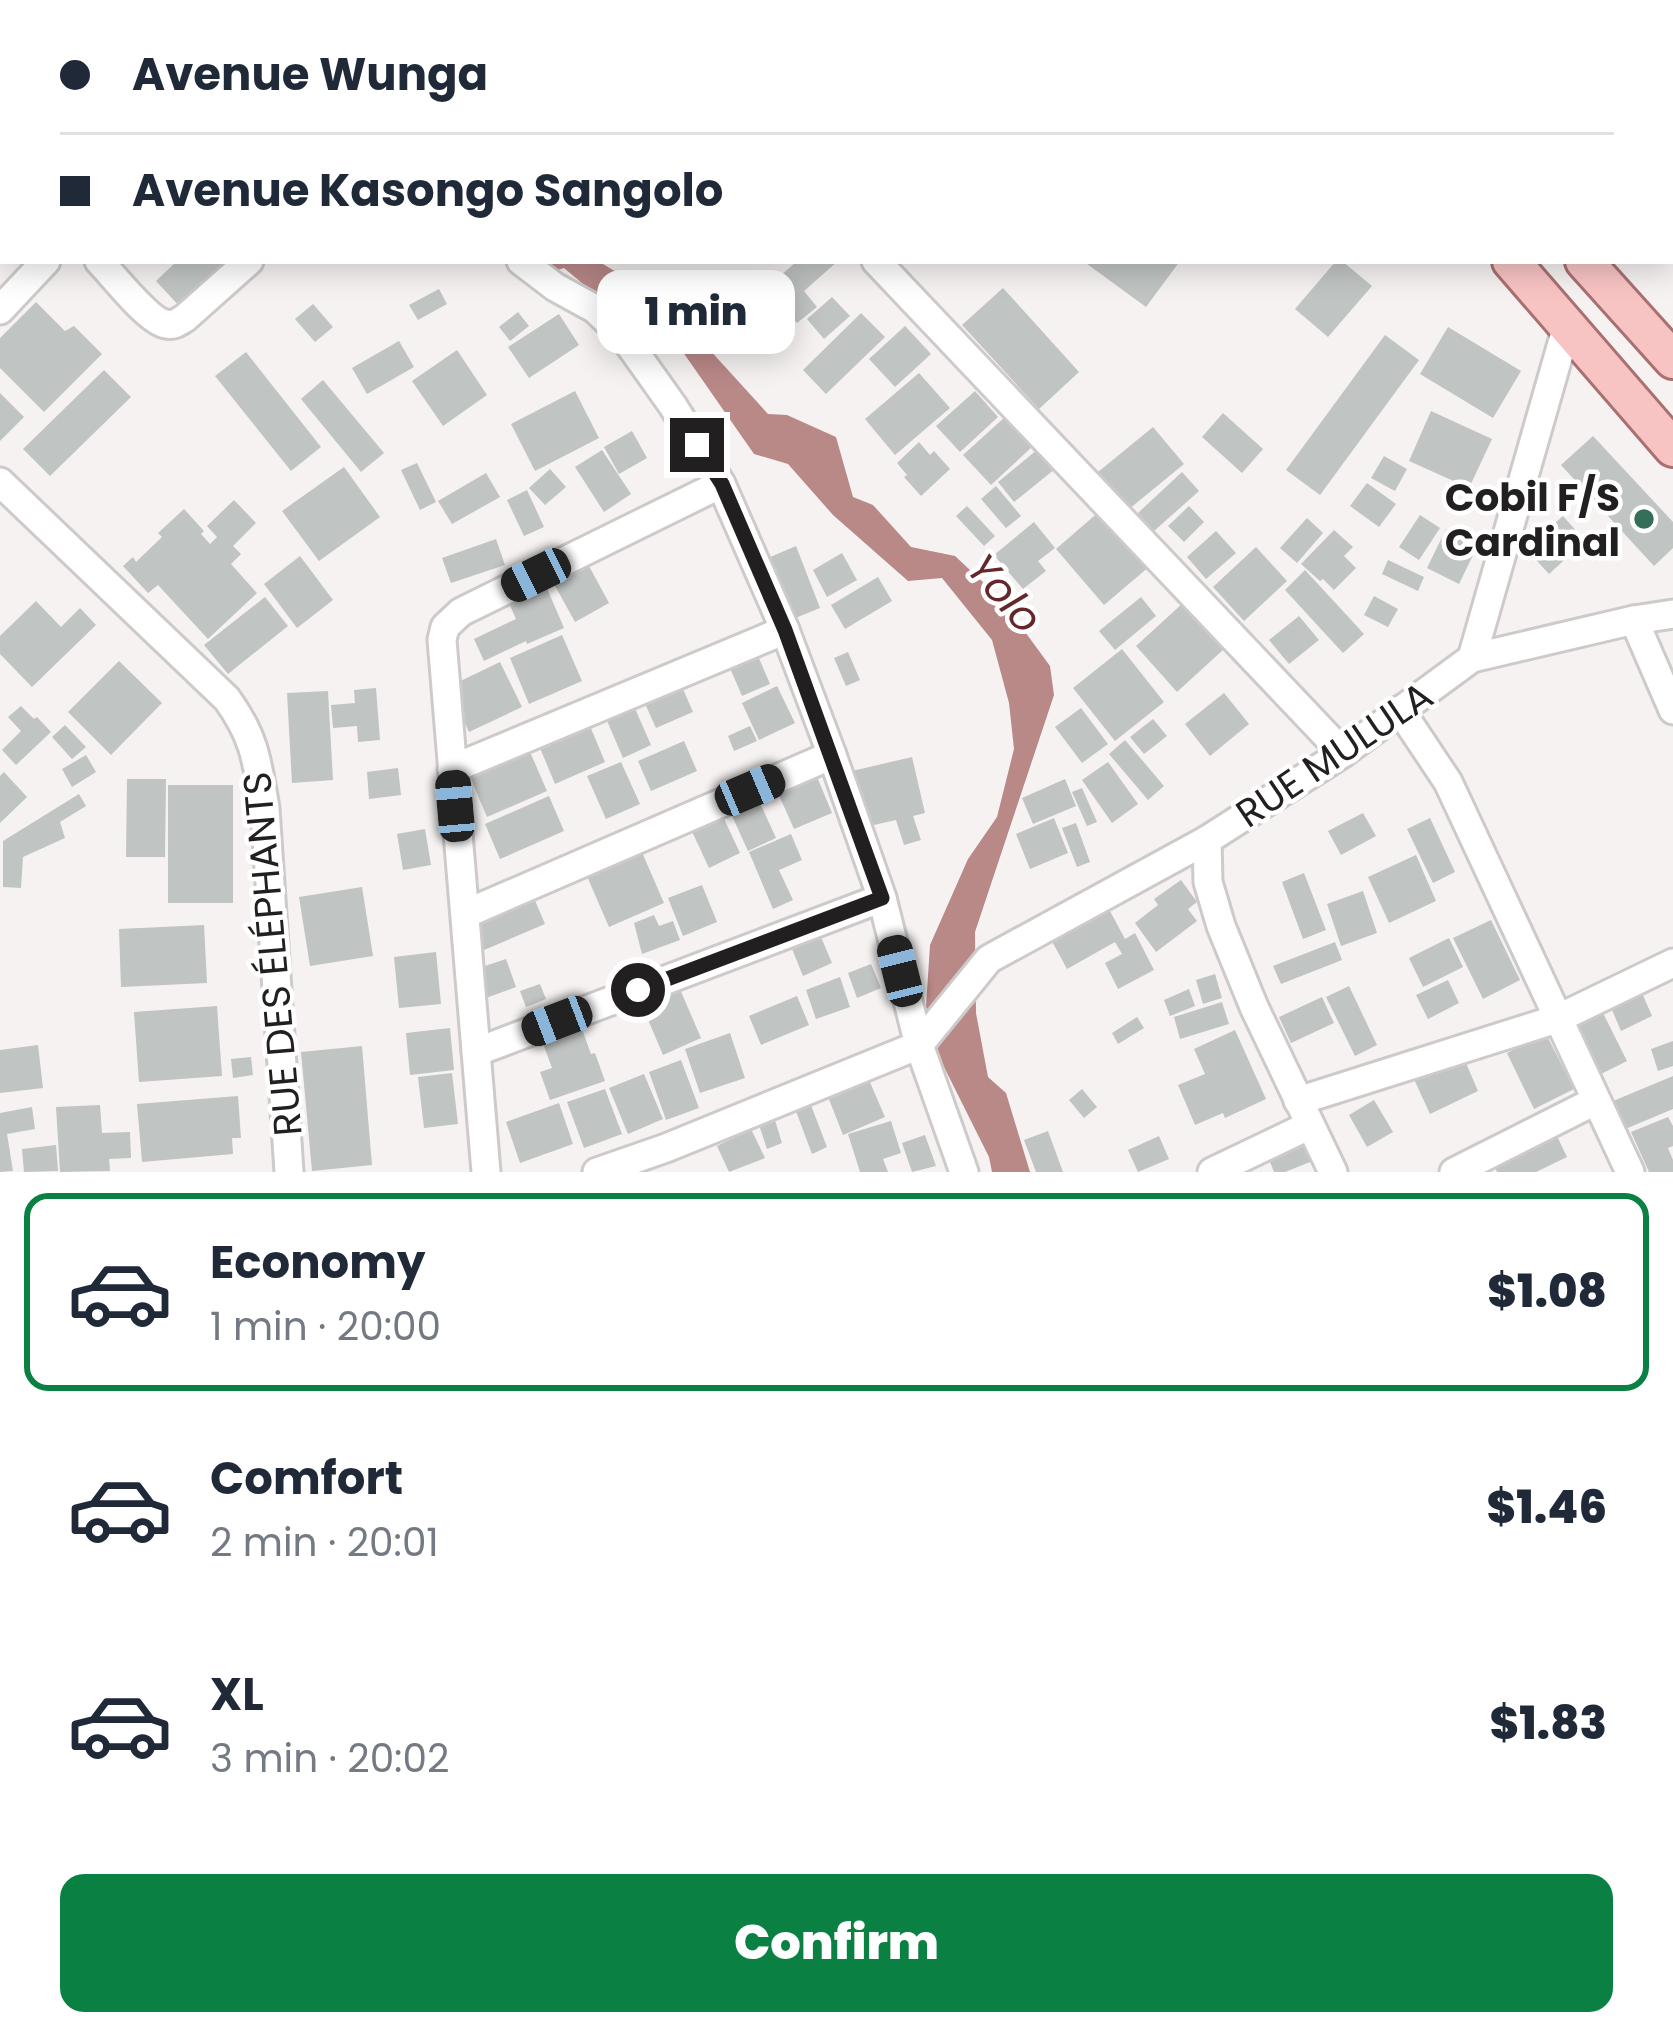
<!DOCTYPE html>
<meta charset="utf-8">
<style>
:root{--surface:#fff;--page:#f6f6f7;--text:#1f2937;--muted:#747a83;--line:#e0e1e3;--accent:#0b8043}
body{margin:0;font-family:Poppins,sans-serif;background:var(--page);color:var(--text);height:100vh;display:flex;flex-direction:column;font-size:45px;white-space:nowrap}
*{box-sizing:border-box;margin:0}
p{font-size:39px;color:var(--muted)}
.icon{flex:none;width:66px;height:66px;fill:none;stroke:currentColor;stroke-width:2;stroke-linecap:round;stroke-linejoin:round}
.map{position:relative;height:1172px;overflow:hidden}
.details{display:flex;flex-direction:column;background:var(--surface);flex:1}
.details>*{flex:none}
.top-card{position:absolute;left:0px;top:0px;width:1674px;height:264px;box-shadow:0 6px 30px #0003;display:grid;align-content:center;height:264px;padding:0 60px;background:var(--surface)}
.end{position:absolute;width:54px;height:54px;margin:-27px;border:15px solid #211f1f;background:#fff;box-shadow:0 0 0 6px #fff}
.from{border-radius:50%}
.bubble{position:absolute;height:84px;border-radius:24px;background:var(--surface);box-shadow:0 6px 30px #0003;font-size:39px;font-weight:800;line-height:84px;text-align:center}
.car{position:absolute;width:36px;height:72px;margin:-36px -18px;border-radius:15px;box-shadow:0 0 9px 3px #0007;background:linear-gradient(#222 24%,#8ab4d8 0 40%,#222 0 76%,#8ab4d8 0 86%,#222 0)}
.top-card b{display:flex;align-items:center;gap:42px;height:114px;font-size:45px}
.top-card b+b{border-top:3px solid var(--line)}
.top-card i{width:30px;height:30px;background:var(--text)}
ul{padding:21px 0 0;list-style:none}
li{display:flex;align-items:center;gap:36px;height:198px;margin:0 24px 18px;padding:0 36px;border:6px solid transparent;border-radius:24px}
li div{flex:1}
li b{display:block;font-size:45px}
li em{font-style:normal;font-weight:800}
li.on{border-color:var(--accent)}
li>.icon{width:108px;height:108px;stroke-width:1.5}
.button{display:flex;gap:24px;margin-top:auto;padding:24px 60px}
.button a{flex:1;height:138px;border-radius:24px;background:var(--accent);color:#fff;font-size:48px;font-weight:800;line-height:138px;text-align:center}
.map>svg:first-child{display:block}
.water{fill:#b98988}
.building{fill:#c0c4c2}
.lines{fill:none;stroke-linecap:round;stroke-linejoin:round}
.minor-casing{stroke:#cecaca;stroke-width:33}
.major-casing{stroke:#aa7070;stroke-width:42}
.minor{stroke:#fff;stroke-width:27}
.major{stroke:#f8c3c3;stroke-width:36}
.route{stroke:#211f1f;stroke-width:15}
.poi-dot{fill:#346f59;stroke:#fff;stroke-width:4.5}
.labels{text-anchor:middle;stroke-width:9;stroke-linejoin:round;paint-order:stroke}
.poi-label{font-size:39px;font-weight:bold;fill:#211f1f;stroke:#fff;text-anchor:end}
.street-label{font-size:39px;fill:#211f1f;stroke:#fff}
.water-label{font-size:42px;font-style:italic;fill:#64272a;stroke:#fff}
</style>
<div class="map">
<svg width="1673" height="1172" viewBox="0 0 1673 1172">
<rect width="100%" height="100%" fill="#f6f2f2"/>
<path class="water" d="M541,261H598L666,302L768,414L787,415L836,437L853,497L873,505L911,547L955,556L1001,599L1050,666L1054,695L975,932L976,1013L988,1077L1006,1093L1030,1172H992L989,1157L939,1057L926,1007L930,945L968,859L997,817L1014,749L1009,703L992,640L942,578L908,581L833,515L788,464L754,454L655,312L614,310L564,268L551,272Z"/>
<g class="building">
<path d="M177,261H227L231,265L183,310L156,281Z"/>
<path d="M797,261H838L804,291L817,307L797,323L766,289Z"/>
<path d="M1083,261H1180L1146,307Z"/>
<path d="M1336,261H1342L1372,286L1328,337L1295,309Z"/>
<path d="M1003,288L1079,372L1039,409L962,325Z"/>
<path d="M439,289L447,304L418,320L409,305Z"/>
<path d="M832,297L850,316L824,339L807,319Z"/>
<path d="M36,302L65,331L74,326L102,354L44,412L0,368V338Z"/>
<path d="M313,304L333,327L315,342L295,319Z"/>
<path d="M518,312L529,326L510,341L499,327Z"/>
<path d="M861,313L885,337L826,394L803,370Z"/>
<path d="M559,314L579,345L529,378L508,347Z"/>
<path d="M905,326L931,354L895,387L869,359Z"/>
<path d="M1448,327L1521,371L1493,418L1420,374Z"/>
<path d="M1385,335L1419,360L1320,495L1286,470Z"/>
<path d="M399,341L414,367L367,394L352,368Z"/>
<path d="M457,350L487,395L443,426L412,381Z"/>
<path d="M246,352L321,447L291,471L215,376Z"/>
<path d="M104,370L131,397L50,476L23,449Z"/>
<path d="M919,373L950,408L895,455L865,419Z"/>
<path d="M323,380L384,453L361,472L301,399Z"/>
<path d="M575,391L599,438L535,471L511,424Z"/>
<path d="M975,391L998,417L960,452L936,426Z"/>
<path d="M0,393L24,417L0,441Z"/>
<path d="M1431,411L1492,439L1469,488L1409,461Z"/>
<path d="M1223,413L1263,449L1242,473L1202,437Z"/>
<path d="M1005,417L1033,446L991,485L963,455Z"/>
<path d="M1153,427L1184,464L1123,514L1092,477Z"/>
<path d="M632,431L647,458L619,474L604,447Z"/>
<path d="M1593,436L1673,522V548L1654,566L1561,465Z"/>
<path d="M919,442L930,455L934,451L950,469L921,496L904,477L907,475L897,463Z"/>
<path d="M1038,449L1055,469L1014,502L998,482Z"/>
<path d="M602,450L631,494L604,512L575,467Z"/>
<path d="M1384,456L1407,469L1395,491L1371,478Z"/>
<path d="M417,463L436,502L420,510L401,470Z"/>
<path d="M344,467L380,517L319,561L282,511Z"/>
<path d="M550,469L566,487L545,505L529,488Z"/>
<path d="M1182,472L1199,491L1154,531L1138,513Z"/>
<path d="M486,473L500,497L452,524L438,501Z"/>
<path d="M1367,483L1396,504L1379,527L1350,506Z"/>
<path d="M996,486L1021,516L1006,528L981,499Z"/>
<path d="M527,490L544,527L524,536L507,500Z"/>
<path d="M234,500L256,523L233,546L241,554L231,564L257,593L208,639L158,585L148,593L123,566L133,557L136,562L162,537L158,533L184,509L204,531L201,534L210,544L217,537L207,526Z"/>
<path d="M967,506L995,536L984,546L956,516Z"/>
<path d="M1189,506L1204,522L1184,542L1168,526Z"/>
<path d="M1101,510L1150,566L1104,605L1056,549Z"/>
<path d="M1420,515L1440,528L1419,560L1399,547Z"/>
<path d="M1563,516L1585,541L1549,574L1526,549Z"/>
<path d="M1307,518L1323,533L1297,563L1280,548Z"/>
<path d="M1034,522L1055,548L1038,561L1046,571L1023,589L994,555Z"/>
<path d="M1446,529L1478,545L1459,584L1427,568Z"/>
<path d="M1334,530L1353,547L1344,556L1356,568L1334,590L1323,579L1320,581L1301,564Z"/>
<path d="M1216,531L1236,553L1206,579L1187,557Z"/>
<path d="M496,539L505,565L451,583L442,558Z"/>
<path d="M796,546L820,608L793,619L768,558Z"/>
<path d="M1256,547L1287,581L1244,621L1213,587Z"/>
<path d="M842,553L857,580L827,597L813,570Z"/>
<path d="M583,555L609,603L575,622L548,573Z"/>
<path d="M300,556L333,600L297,628L264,584Z"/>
<path d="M1388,560L1424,577L1418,591L1382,574Z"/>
<path d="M1305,570L1364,634L1343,653L1285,590Z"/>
<path d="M878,577L892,601L845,629L831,605Z"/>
<path d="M546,586L564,628L527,644L526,641L484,661L474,639L516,619L509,603Z"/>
<path d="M1374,596L1398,609L1388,627L1364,615Z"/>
<path d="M265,597L288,626L228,674L204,645Z"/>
<path d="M1141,597L1156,616L1115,650L1099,631Z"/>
<path d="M36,601L61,627L80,608L96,625L32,687L0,654V636Z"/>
<path d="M1183,603L1224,649L1177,692L1136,646Z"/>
<path d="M1299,616L1319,640L1289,664L1269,640Z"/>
<path d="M562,635L582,681L529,704L510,658Z"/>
<path d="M1122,649L1164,702L1115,741L1073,688Z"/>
<path d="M848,652L860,680L846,686L834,658Z"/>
<path d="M758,656L770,684L742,696L730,668Z"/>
<path d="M119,661L162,703L111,755L68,712Z"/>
<path d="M500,662L522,707L469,732L448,687Z"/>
<path d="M679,680L693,712L656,728L642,697Z"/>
<path d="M777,686L795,723L759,740L742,703Z"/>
<path d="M376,688L380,740L358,742L357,726L333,728L331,705L355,703L354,690Z"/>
<path d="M328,691L333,780L292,783L287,693Z"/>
<path d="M1224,693L1249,724L1210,756L1185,724Z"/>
<path d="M633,704L651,745L623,758L605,716Z"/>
<path d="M21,706L34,719L37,717L51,732L16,765L2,750L21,731L8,717Z"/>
<path d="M1081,708L1108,744L1082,763L1055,727Z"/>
<path d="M1153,719L1167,736L1144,754L1130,737Z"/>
<path d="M65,725L86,747L72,759L52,737Z"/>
<path d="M590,726L605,762L555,784L540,748Z"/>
<path d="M750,726L757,741L734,751L728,736Z"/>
<path d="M1125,740L1164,786L1148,800L1109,754Z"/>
<path d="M684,741L697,771L651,791L638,761Z"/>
<path d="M527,745L547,791L487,817L468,772Z"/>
<path d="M86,755L96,772L72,787L62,769Z"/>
<path d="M912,757L925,813L913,816L921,840L904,845L896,820L865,827L852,771Z"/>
<path d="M621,762L640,804L606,819L587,776Z"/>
<path d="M1108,762L1138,804L1112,823L1082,780Z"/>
<path d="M813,767L832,813L794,829L774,784Z"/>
<path d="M398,768L401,795L369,799L367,772Z"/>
<path d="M4,772L27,797L0,823V776Z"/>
<path d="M127,779H166L165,857H126Z"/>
<path d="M1065,779L1076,806L1033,824L1022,798Z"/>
<rect x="168" y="785" width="65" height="118"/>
<path d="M1082,788L1097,822L1087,826L1072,792Z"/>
<path d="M755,792L776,838L748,851L727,805Z"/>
<path d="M79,794L86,806L60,822L65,838L23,857L21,888L3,887V841Z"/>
<path d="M549,796L564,831L500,859L485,824Z"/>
<path d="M719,808L740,853L709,868L688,823Z"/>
<path d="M1363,813L1376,836L1341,855L1328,831Z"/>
<path d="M1054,818L1068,853L1030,869L1016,834Z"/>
<path d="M1430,818L1455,872L1433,883L1407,829Z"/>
<path d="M1076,823L1090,862L1077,867L1062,828Z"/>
<path d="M425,829L431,865L403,870L397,834Z"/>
<path d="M791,834L802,860L779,870L793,900L773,909L749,852Z"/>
<path d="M641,850L664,903L609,927L586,874Z"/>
<path d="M1416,855L1436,901L1389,923L1368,877Z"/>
<path d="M1304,873L1326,930L1303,939L1282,882Z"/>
<path d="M1181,880L1197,902L1188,909L1197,921L1156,952L1135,923L1158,905L1154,899Z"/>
<path d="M702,885L717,922L683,936L668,898Z"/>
<path d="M362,887L373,956L310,966L299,897Z"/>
<path d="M531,891L545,924L484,950L470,918Z"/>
<path d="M1363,891L1377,933L1341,946L1327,904Z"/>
<path d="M1104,900L1125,939L1135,933L1154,970L1118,989L1105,963L1122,954L1115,942L1067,969L1047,932Z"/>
<path d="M654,915L659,926L673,921L680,940L642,954L634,923Z"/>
<path d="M1491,920L1520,980L1483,999L1453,938Z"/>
<path d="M204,925L207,983L121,987L119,929Z"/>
<path d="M821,937L832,963L803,976L792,949Z"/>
<path d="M1449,938L1463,967L1423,987L1409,958Z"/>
<path d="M1335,942L1342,960L1281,984L1273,966Z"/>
<path d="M436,952L441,1004L399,1008L394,957Z"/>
<path d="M506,959L516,987L483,999L473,970Z"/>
<path d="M871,964L881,988L857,998L848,973Z"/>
<path d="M1215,974L1222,998L1203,1004L1196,980Z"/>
<path d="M840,977L850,1007L816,1019L806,990Z"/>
<path d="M1448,980L1459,1003L1428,1019L1416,995Z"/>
<path d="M540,984L546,999L526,1007L520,991Z"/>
<path d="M1638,984L1652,1016L1621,1031L1607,998Z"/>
<path d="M1349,986L1377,1045L1355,1056L1326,997Z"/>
<path d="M679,987L701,1038L663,1055L641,1003Z"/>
<path d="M1189,989L1195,1006L1170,1016L1164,1000Z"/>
<path d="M797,996L809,1025L761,1045L749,1016Z"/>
<path d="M1322,997L1334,1023L1291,1043L1279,1017Z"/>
<path d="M1222,1002L1229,1024L1180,1039L1174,1017Z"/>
<path d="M217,1006L222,1076L139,1082L134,1012Z"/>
<path d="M1601,1009L1627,1061L1601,1074L1575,1022Z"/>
<path d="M1137,1017L1144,1028L1118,1044L1112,1033Z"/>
<path d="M578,1018L591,1054L595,1053L605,1081L550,1100L540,1072L552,1068L539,1033Z"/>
<path d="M450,1028L454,1070L410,1075L406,1033Z"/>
<path d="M1235,1030L1266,1099L1225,1118L1223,1113L1195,1125L1178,1085L1205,1074L1194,1049Z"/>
<path d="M730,1033L745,1078L700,1093L685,1049Z"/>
<path d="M1546,1034L1574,1089L1534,1109L1507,1053Z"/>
<path d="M1673,1041V1066L1658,1071L1651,1049Z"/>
<path d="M38,1045L43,1088L0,1093V1050Z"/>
<path d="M362,1046L372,1165L312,1171L301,1052Z"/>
<path d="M1462,1054L1478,1091L1430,1114L1413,1077Z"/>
<path d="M251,1057L253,1075L233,1078L231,1059Z"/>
<path d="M681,1060L699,1108L666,1120L649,1072Z"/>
<path d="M452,1073L458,1124L424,1128L418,1077Z"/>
<path d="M866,1073L885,1117L843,1135L825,1089Z"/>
<path d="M644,1074L663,1119L628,1134L609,1088Z"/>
<path d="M1673,1076V1109L1618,1132L1606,1104Z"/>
<path d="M605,1089L622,1134L584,1148L567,1102Z"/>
<path d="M1082,1089L1097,1107L1084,1118L1069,1100Z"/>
<path d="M238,1096L241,1138H232L233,1154L142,1162L137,1104Z"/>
<path d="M809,1100L827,1147L812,1154L794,1106Z"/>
<path d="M1374,1100L1393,1132L1367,1147L1349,1115Z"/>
<path d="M559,1103L573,1144L520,1163L506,1122Z"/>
<path d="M100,1105L102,1133L130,1132L131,1158L109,1159L110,1171L60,1172L56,1107Z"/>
<path d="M32,1107L35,1129L7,1134L13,1171L0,1172V1113Z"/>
<path d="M774,1117L782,1143L767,1149L758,1122Z"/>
<path d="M1668,1117L1673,1126V1146L1668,1148L1673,1160V1172H1649L1631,1132Z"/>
<path d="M891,1121L901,1153L883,1159L888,1172H860L848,1134Z"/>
<path d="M751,1129L765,1158L729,1172L717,1146Z"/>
<path d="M1309,1129L1320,1158L1285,1172H1274L1264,1147Z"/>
<path d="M1554,1130L1567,1157L1536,1172H1497L1492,1161Z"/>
<path d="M1048,1131L1063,1172H1036L1024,1140Z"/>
<path d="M925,1135L936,1166L912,1172L902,1143Z"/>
<path d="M1159,1136L1169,1159L1138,1172L1128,1150Z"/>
<path d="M56,1145L58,1171L24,1172L22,1149Z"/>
</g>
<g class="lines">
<g class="minor-casing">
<g id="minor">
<path d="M153,0L157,3"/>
<path d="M335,0L339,3"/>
<path d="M621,0L624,3"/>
<path d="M858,0L861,3"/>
<path d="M1570,0L1572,3"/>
<path d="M92,3L95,0"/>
<path d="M1153,3L1156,0"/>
<path d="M1655,3L1659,0"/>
<path d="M0,92L3,89"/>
<path d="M1671,113L1673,115"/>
<path d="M99,261C113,275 148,321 166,324C174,326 178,322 185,318L249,261"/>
<path d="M521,261L555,287L595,309L624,337L673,406L721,484L785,630L832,755L882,898L919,1045L964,1172"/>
<path d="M876,261L1343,753"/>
<path d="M0,310L46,261"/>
<path d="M0,482L227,699C255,738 257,761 265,808L289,1172"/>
<path d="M1634,620L1673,710"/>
<path d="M1472,658L1634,620L1673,614"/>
<path d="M1400,710L1448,782L1630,1172"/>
<path d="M452,769L785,630"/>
<path d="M1207,840L1208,882L1221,926L1254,1007L1333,1172"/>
<path d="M465,914L832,755"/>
<path d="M476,1052L882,898"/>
<path d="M1298,1101L1557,1019L1673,963"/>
<path d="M486,1172L442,640L445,627L461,612L721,484"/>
<path d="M597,1172L666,1148L919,1045L989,959L1207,840L1343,753L1472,658L1567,326"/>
<path d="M1212,1172L1310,1125"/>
<path d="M1454,1172L1595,1101"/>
</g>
</g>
<g class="major-casing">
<g id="major">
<path d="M1329,0L1332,3"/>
<path d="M1511,261L1673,448"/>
<path d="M1584,261L1673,360"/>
</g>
</g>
<use href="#minor" class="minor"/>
<use href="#major" class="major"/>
</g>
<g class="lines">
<path class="route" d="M638,990L882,898L785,630L722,484L697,445"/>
</g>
<circle class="poi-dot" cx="1644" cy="519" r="12"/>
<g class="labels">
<g class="poi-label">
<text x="1620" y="511">Cobil F/S<tspan x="1620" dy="45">Cardinal</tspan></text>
</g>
<g class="street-label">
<text transform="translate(1334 754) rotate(-34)" y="14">RUE MULULA</text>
<text transform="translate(272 954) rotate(-95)" y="14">RUE DES ÉLÉPHANTS</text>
</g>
<g class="water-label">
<text transform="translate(1005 593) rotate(49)" y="15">Yolo</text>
</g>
</g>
</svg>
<i class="end from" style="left:638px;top:990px"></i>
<i class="end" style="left:697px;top:445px"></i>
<div class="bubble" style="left:597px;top:270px;width:198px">1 min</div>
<i class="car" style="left:536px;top:575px;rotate:244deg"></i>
<i class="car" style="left:750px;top:790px;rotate:67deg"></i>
<i class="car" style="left:455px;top:806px;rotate:355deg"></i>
<i class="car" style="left:900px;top:971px;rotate:346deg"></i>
<i class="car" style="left:557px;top:1021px;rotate:249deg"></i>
<div class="top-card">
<b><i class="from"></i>Avenue Wunga</b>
<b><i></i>Avenue Kasongo Sangolo</b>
</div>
</div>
<section class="details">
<ul>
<li class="on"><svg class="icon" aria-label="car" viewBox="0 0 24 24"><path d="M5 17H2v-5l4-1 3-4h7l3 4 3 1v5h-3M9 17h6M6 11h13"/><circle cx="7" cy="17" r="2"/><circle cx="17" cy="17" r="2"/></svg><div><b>Economy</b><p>1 min · 20:00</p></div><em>$1.08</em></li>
<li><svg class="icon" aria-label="car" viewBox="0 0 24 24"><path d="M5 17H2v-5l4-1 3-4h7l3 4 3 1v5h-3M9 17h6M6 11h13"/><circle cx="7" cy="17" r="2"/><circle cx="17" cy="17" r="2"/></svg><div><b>Comfort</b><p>2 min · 20:01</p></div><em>$1.46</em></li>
<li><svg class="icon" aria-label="car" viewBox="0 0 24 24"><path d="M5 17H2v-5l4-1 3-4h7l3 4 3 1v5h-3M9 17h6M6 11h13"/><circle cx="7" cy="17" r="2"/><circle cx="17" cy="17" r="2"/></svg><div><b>XL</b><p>3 min · 20:02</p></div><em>$1.83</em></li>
</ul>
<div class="button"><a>Confirm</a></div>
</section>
